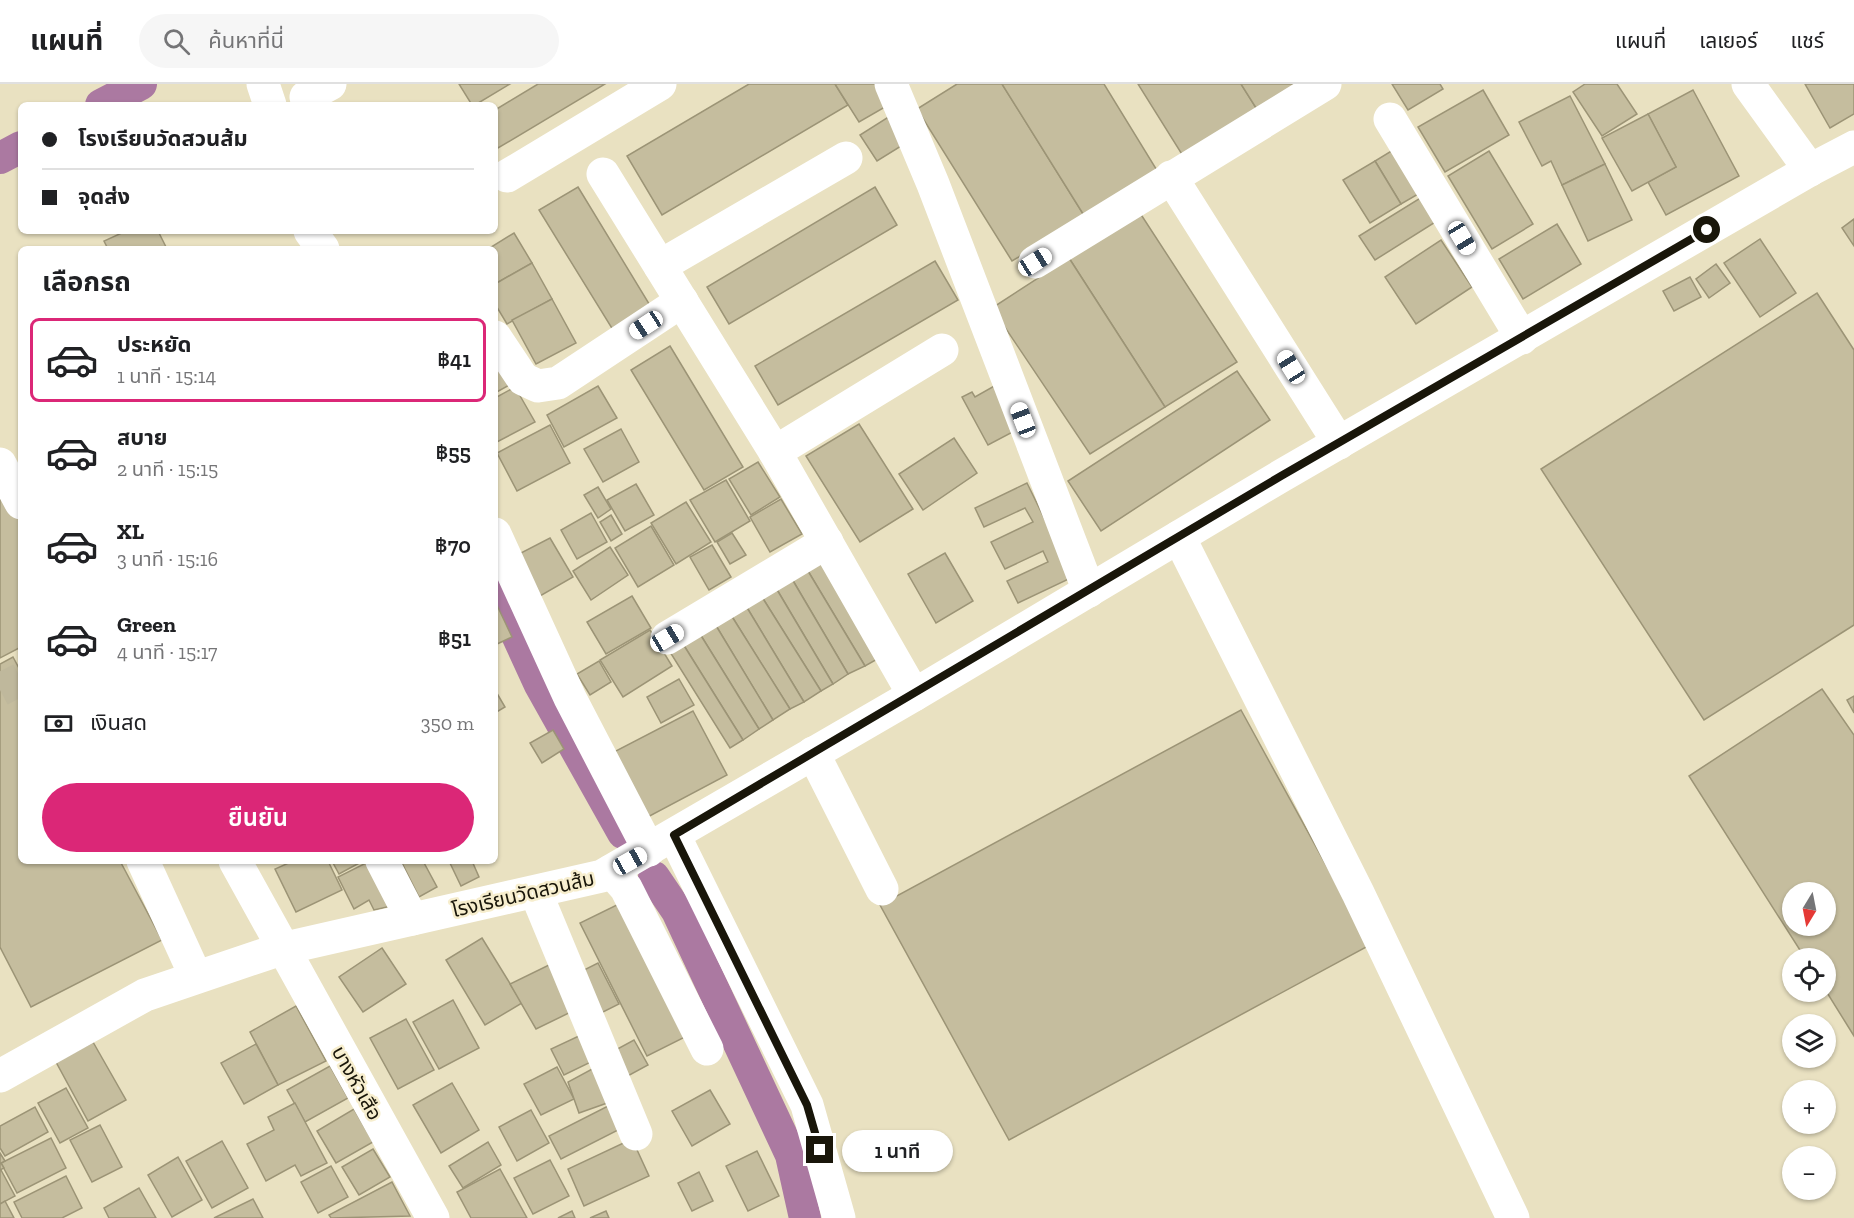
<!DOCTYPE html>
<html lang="th">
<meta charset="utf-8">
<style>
:root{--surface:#fff;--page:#f6f6f6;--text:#202124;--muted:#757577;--line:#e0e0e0;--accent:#db2777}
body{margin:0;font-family:"Zilla Slab","Noto Sans Thai",serif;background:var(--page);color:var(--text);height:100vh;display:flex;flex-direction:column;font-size:22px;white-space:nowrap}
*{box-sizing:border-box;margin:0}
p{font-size:20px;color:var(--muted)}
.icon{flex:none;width:33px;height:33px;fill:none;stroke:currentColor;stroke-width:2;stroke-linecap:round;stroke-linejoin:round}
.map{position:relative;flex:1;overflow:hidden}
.side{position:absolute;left:18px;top:162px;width:480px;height:618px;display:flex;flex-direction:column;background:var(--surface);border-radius:9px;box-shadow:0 2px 4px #0004}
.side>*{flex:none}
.guide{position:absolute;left:18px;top:18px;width:480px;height:132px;border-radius:9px;box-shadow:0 2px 4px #0004;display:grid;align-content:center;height:132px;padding:0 24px;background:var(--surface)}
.needle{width:39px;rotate:190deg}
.tools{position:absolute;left:1782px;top:798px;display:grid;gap:12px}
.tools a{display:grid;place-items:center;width:54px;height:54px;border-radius:50%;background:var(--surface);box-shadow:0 2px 4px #0004;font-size:30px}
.end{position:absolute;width:27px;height:27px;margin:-14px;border:8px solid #19160a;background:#fff;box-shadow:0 0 0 3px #fff}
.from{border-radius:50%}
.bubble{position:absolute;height:42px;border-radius:21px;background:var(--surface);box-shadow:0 2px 4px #0004;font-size:20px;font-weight:600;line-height:42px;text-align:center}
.car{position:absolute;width:18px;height:36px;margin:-18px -9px;border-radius:8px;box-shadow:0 0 4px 2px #0007;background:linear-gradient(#fff 24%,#345 0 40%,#fff 0 76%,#345 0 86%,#fff 0)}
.guide b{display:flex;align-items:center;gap:21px;height:57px;font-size:22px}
.guide b+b{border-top:2px solid var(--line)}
.guide i{width:15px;height:15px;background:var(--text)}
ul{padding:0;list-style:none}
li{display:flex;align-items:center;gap:18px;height:84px;margin:0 12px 9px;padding:0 12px;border:3px solid transparent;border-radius:9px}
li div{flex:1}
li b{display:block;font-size:22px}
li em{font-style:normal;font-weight:600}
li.on{border-color:var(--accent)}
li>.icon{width:54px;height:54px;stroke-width:1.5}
h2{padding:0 24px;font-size:27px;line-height:72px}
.pay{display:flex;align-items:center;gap:15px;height:66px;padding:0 24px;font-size:22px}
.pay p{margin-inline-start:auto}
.action{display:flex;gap:12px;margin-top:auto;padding:12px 24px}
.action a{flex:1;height:69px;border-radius:36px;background:var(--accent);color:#fff;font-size:24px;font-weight:600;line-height:69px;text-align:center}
header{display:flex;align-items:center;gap:36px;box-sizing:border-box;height:84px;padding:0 30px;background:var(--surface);border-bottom:2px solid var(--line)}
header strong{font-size:28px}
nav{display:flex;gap:33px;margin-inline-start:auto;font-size:21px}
.search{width:420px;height:54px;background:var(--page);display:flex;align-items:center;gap:15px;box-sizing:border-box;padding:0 21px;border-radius:33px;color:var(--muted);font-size:22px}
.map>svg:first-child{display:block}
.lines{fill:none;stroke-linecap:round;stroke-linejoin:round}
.canal{stroke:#ab79a1;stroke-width:32}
.building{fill:#c5bd9e;stroke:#9c9476;stroke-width:1.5;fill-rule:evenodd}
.minor-tunnel{stroke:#bfb89c;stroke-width:33;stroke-dasharray:33 16;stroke-linecap:butt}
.minor{stroke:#fff;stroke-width:33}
.route{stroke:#19160a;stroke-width:8}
.labels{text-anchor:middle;stroke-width:5;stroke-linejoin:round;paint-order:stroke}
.street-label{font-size:20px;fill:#19160a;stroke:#f7eece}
</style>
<header>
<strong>แผนที่</strong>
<div class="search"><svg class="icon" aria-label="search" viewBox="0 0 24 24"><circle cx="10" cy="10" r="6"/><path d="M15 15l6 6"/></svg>ค้นหาที่นี่</div>
<nav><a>แผนที่</a><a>เลเยอร์</a><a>แชร์</a></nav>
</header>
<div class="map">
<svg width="1854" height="1134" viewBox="0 0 1854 1134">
<rect width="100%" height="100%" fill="#e9e1c1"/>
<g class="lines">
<g class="canal">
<path d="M101,21L141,0"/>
<path d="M0,74L21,63"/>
<path d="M495,503L540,601L623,749"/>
<path d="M654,793L677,827L791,1071L805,1134"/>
</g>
</g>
<g class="building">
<path d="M459,0H510L475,21H472Z"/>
<path d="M538,0H605L498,64L495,58V26Z"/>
<path d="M749,0H835L848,21L662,131L627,72Z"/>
<path d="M835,0H881L892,19L859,38Z"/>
<path d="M957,0H1002L1085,133L1012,177L917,25Z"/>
<path d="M1002,0H1104L1158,88L1085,133Z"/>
<path d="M1138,0H1241L1258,27L1183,72Z"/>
<path d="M1241,0H1301L1258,27Z"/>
<path d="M1392,0H1440L1443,5L1408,26Z"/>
<path d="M1585,0H1617L1637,30L1602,52L1573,8Z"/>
<path d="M1805,0H1854V30L1830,44Z"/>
<path d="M1483,6L1509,51L1445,88L1418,43Z"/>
<path d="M1693,6L1739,92L1666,131L1648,98L1676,83L1648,30Z"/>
<path d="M1570,12L1605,80L1562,101L1551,77L1542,82L1519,38Z"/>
<path d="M1648,30L1676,83L1632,107L1602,54Z"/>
<path d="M890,32L906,59L877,77L860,51Z"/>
<path d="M1393,66L1420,109L1401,120L1375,77Z"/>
<path d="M1489,67L1533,140L1492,165L1448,92Z"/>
<path d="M1375,77L1401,120L1370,139L1343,96Z"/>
<path d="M1605,80L1632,136L1588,157L1562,101Z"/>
<path d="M578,103L651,223L613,246L539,126Z"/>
<path d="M875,103L897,141L729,240L707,203Z"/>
<path d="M1422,113L1437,137L1375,176L1359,152Z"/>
<path d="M1140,129L1237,278L1165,323L1069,174Z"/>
<path d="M1854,135V162L1842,144Z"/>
<path d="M1557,140L1581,180L1523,215L1499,175Z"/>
<path d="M126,147H158L167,165H108L104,157Z"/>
<path d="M514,149L532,179L495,200V165H488Z"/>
<path d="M1760,155L1796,209L1760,233L1724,179Z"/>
<path d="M1441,156L1472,203L1416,240L1385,193Z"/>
<path d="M1069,174L1165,323L1090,370L992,224Z"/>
<path d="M935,177L958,216L778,321L755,282Z"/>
<path d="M532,179L552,215L507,240L495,220V200Z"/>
<path d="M1716,180L1730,199L1709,214L1696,195Z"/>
<path d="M1690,193L1701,213L1674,227L1663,207Z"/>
<path d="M1817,209L1854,266V541L1704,636L1541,385Z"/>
<path d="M552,215L576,259L536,280L512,236Z"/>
<path d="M670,262L743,383L704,406L631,286Z"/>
<path d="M495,264L518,296L495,309Z"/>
<path d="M1237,287L1270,336L1101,447L1068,397Z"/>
<path d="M996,301L1020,344L988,361L962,313L972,308L975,313Z"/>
<path d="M598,302L617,334L564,363L547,331Z"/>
<path d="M515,303L535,338L495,359V314Z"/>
<path d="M859,340L913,425L860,458L806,372Z"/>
<path d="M550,341L570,379L517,407L497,369Z"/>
<path d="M621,345L639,378L603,398L584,365Z"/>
<path d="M954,354L977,389L923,426L899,390Z"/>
<path d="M758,378L780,413L751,431L729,395Z"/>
<path d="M726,396L750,437L715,458L690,416Z"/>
<path d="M0,397L21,436V563L0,574Z"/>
<path d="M1027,399L1073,493L1018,519L1007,497L1048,478L1043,467L1005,485L991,458L1033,438L1025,424L984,443L975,424Z"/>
<path d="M636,400L654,431L625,447L607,416Z"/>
<path d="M598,403L611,425L598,434L584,411Z"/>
<path d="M781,415L802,450L770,468L750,433Z"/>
<path d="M686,418L711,458L676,480L651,439Z"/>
<path d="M591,429L607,458L577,475L561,446Z"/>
<path d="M611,431L622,450L611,457L600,438Z"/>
<path d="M651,442L674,481L638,503L615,464Z"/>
<path d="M732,449L746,471L730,480L717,458Z"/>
<path d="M550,454L573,493L540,512L517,471Z"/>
<path d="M712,461L731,493L709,506L690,473Z"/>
<path d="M610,463L628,491L591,516L573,487Z"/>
<path d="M945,469L973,517L936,539L908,490Z"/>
<path d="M823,478L881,573L865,582L808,487Z"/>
<path d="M808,487L865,582L848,590L792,495Z"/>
<path d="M792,495L848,590L833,600L776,504Z"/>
<path d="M776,504L833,600L821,607L762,513Z"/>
<path d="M632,512L651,544L606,570L587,538Z"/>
<path d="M762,513L821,607L804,618L746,522Z"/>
<path d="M495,517L512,553L495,561Z"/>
<path d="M746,522L804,618L790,625L731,531Z"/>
<path d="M731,531L790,625L773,636L715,540Z"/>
<path d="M715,540L773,636L759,645L700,550Z"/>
<path d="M650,546L672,582L623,613L600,576Z"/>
<path d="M700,550L759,645L743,656L683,560Z"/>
<path d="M683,560L743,656L730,664L670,568Z"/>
<path d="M13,573L21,588V777H120L162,856L31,923L0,863V580Z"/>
<path d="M599,577L611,598L590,611L577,590Z"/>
<path d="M679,595L694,621L661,639L647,613Z"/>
<path d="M1822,605L1854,651V952L1826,907V874H1805L1689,692ZM1792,808H1826V842H1792Z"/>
<path d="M495,606L505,623L495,629Z"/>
<path d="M1854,612V629L1847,616Z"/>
<path d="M1241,626L1370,861L1009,1056L880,821Z"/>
<path d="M693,627L727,691L644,735L610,670Z"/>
<path d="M553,646L564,665L542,679L530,659Z"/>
<path d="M293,777H328L342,806L296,828L275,785Z"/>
<path d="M332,777H363L339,790Z"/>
<path d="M370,777L400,820L374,826L369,816L354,825L338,793Z"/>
<path d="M401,777H423L437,803L419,813Z"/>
<path d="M449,777H472L479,793L461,802Z"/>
<path d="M627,816L695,948L647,972L580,839Z"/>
<path d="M482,854L522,919L485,941L446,876Z"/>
<path d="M382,864L406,900L363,928L339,893Z"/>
<path d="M598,879L619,920L599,930L578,889Z"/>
<path d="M551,880L575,926L536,945L510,900Z"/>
<path d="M453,916L479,964L439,985L413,938Z"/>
<path d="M296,922L326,977L278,1001L250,948Z"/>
<path d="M406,935L434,986L398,1005L370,954Z"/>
<path d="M581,951L593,977L564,991L551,965Z"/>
<path d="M634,956L648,981L624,994L610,969Z"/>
<path d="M93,958L126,1016L88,1037L56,978Z"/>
<path d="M256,960L278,1001L244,1020L221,979Z"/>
<path d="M330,982L348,1014L305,1038L287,1006Z"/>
<path d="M557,983L574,1015L541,1031L524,1000Z"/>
<path d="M594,984L610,1018L579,1029L568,998Z"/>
<path d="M452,999L479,1046L441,1069L413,1021Z"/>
<path d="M66,1004L88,1044L60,1059L38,1019Z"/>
<path d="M710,1006L730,1040L692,1062L672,1027Z"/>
<path d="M295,1019L327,1079L301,1092L295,1081L266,1097L247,1060L274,1046L268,1033Z"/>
<path d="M612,1020L624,1043L561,1075L549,1052Z"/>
<path d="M35,1023L48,1048L5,1072L0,1064V1042Z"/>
<path d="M354,1025L373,1058L336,1079L317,1047Z"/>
<path d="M531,1026L549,1059L517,1077L499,1043Z"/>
<path d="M100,1041L122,1083L92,1098L70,1056Z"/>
<path d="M51,1054L66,1084L17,1109L1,1079Z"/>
<path d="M632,1055L649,1092L584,1122L568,1085Z"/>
<path d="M222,1057L248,1104L212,1124L186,1077Z"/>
<path d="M488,1058L501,1081L463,1104L449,1082Z"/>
<path d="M373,1065L390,1093L359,1111L342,1083Z"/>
<path d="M757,1067L779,1112L748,1127L726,1082Z"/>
<path d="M0,1069L5,1077L1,1079L4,1084L0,1086Z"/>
<path d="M178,1073L202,1116L172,1133L148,1091Z"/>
<path d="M550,1076L569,1112L533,1130L514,1094Z"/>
<path d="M331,1082L348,1113L318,1129L301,1098Z"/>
<path d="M500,1085L527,1134H471L457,1108Z"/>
<path d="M1,1086L15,1112L0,1120V1086Z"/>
<path d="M699,1088L713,1117L692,1127L678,1099Z"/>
<path d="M66,1092L82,1124L62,1134H22L14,1118Z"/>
<path d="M392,1098L410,1132L331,1134L329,1131Z"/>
<path d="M139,1104L156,1134H109L104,1124Z"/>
<path d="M253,1115L263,1134H214Z"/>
<path d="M5,1117L14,1134H0V1120Z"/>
<path d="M572,1127L575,1134H558Z"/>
<path d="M606,1127L609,1134H590Z"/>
</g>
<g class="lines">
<path class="minor-tunnel" d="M0,606L21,595"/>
<g class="minor">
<path d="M263,0L270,21"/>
<path d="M891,0L933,100L1089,507"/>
<path d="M1748,0L1810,86"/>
<path d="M306,13L330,0"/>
<path d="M1390,35L1522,254"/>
<path d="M603,90L775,368L914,611"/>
<path d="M507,92L660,0"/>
<path d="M1171,93L1339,359"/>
<path d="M310,147L323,165"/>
<path d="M1035,178L1325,0"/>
<path d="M660,182L846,74"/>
<path d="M495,253L523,295L538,302L558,299L682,217"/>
<path d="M775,368L942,266"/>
<path d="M0,380L21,419"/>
<path d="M495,450L570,614L649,766"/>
<path d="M1179,453L1358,809L1513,1134"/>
<path d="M667,554L827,458"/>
<path d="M813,669L882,805"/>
<path d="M674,751L807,1021L839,1134"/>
<path d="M143,777L196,893"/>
<path d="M235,777L433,1134"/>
<path d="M382,777L412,835"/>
<path d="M611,787L626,804L707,965"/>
<path d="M536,809L636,1050"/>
<path d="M0,992L145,911L281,865L602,792L914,611L1281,392L1810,86L1854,63"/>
</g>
</g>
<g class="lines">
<path class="route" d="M820,1066L807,1021L674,751L1281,392L1707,146"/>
</g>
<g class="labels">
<g class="street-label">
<text transform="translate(523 810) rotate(-13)" y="7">โรงเรียนวัดสวนส้ม</text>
<text transform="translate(357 999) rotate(61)" y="7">บางหัวเสือ</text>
</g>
</g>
</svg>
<div class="tools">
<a><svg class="needle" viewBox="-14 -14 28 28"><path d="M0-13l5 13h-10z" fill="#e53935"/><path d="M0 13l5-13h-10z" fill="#757577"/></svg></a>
<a><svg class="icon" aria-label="locate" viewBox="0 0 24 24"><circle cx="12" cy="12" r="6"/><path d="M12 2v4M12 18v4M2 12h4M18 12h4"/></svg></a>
<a><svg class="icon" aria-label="layers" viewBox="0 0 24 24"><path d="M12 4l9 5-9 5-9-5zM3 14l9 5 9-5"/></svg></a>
<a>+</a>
<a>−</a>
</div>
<i class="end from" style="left:1707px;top:146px"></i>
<i class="end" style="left:820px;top:1066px"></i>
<div class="bubble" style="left:842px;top:1046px;width:111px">1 นาที</div>
<i class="car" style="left:1462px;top:154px;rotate:149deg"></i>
<i class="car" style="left:1035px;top:178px;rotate:58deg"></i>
<i class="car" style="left:646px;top:241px;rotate:237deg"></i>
<i class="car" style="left:1291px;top:283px;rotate:328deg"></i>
<i class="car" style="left:1023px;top:336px;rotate:339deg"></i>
<i class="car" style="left:667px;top:554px;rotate:59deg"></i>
<i class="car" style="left:630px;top:777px;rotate:61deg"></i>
<div class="guide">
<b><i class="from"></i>โรงเรียนวัดสวนส้ม</b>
<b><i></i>จุดส่ง</b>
</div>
<section class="side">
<h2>เลือกรถ</h2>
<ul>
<li class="on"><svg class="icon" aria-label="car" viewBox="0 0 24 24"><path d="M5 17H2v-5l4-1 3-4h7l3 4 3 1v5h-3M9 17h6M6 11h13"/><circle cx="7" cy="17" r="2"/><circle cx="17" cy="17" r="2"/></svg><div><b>ประหยัด</b><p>1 นาที · 15:14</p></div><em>฿41</em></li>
<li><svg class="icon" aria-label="car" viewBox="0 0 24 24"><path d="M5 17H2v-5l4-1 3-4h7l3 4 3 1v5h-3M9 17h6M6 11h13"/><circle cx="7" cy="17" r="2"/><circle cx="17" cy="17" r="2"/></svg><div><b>สบาย</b><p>2 นาที · 15:15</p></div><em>฿55</em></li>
<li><svg class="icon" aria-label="car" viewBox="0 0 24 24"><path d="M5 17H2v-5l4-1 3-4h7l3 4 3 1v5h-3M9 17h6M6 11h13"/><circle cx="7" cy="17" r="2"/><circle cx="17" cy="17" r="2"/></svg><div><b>XL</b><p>3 นาที · 15:16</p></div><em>฿70</em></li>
<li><svg class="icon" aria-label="car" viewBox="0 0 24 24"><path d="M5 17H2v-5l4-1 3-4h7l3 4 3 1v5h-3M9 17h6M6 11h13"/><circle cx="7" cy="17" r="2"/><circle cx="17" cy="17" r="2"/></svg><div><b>Green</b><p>4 นาที · 15:17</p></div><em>฿51</em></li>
</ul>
<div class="pay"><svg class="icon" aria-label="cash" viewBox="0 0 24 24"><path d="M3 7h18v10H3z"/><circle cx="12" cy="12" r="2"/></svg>เงินสด<p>350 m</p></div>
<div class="action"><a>ยืนยัน</a></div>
</section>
</div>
